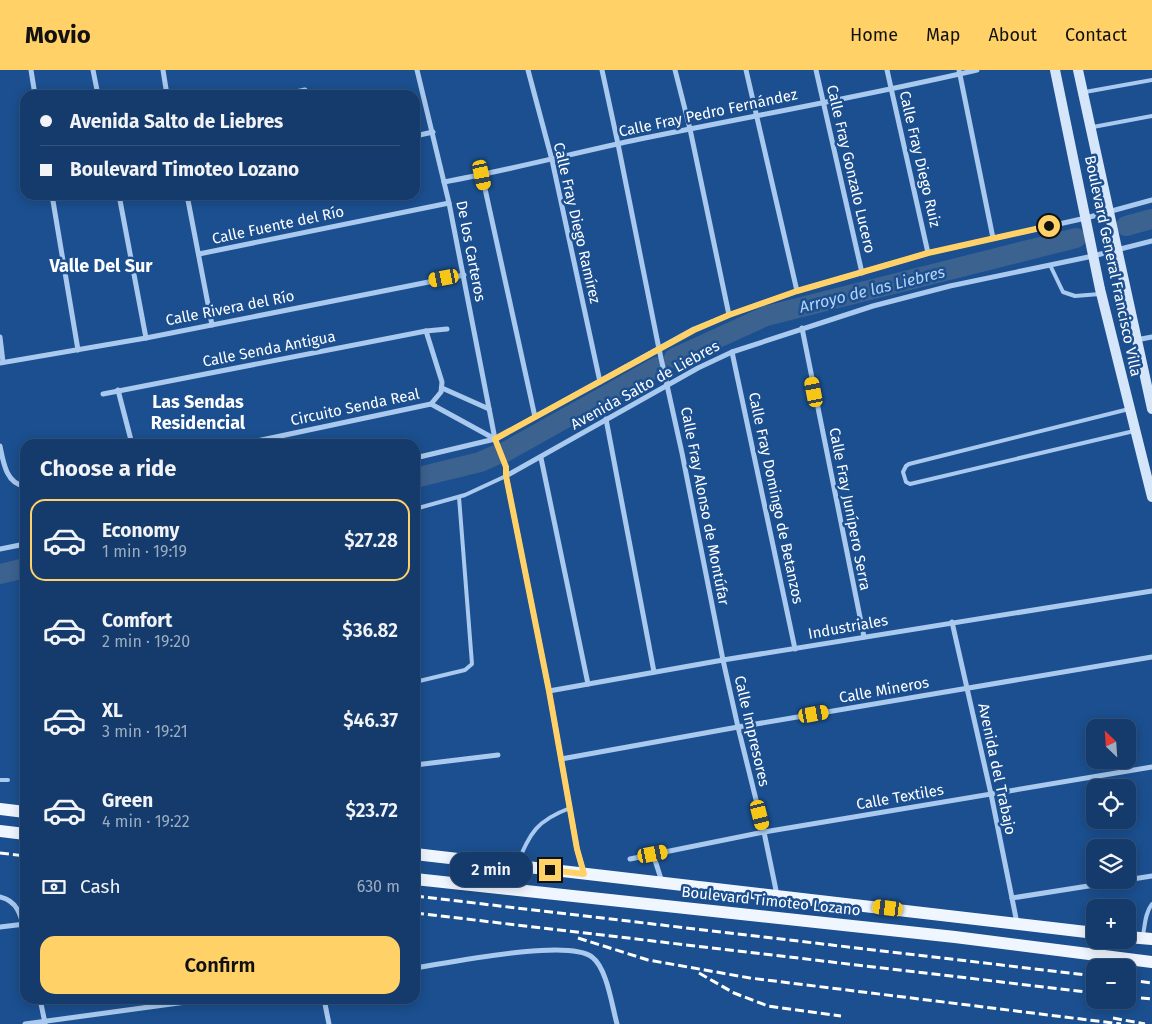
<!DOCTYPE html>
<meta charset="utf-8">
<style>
:root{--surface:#143b6b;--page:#1d4271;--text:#f1f3f6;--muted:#9dadc1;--line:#33557e;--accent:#ffd166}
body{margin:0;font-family:"Fira Sans",sans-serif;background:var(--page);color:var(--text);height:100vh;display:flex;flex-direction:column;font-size:19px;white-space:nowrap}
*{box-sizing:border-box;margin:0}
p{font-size:16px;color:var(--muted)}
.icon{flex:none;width:28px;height:28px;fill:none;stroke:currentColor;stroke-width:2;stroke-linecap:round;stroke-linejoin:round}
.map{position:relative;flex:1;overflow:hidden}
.side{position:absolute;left:20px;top:369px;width:400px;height:565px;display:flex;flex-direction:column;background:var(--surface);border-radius:15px;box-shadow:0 2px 12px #0003,0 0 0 1px var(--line)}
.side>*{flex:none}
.guide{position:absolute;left:20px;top:20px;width:400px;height:110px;border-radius:15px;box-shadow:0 2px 12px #0003,0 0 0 1px var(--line);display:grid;align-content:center;height:110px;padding:0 20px;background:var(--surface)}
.needle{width:32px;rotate:335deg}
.tools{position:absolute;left:1086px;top:649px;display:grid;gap:10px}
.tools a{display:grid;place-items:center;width:50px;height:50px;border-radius:10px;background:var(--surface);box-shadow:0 2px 12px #0003,0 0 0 1px var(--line);font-size:25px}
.end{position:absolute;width:22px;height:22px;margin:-11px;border:6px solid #ffd166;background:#111;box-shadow:0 0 0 2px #111}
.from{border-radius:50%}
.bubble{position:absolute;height:35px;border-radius:15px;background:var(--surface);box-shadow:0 2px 12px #0003,0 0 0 1px var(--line);font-size:16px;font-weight:600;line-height:35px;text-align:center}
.car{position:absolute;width:15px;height:30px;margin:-15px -8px;border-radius:6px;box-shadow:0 0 4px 1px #0007;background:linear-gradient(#f5c518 24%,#345 0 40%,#f5c518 0 76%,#345 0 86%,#f5c518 0)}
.guide b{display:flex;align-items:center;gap:18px;height:48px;font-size:19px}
.guide b+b{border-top:1px solid var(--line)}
.guide i{width:12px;height:12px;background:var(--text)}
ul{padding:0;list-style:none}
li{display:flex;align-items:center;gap:15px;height:82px;margin:0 10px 8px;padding:0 10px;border:2px solid transparent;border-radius:15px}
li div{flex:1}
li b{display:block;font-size:19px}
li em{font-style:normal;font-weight:600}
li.current{border-color:var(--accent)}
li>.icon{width:45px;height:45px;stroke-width:1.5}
h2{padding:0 20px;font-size:22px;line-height:60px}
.pay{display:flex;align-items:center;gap:12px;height:55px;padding:0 20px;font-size:19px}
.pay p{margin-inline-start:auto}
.action{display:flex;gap:10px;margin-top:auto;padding:10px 20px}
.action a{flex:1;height:58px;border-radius:15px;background:var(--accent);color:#111;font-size:20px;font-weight:600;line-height:58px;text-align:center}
header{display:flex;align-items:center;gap:30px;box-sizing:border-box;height:70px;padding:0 25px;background:var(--accent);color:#111}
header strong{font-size:24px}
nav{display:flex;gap:28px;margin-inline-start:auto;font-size:18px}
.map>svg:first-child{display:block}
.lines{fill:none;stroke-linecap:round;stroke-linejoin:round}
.river{stroke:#3c6290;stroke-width:20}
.service{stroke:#a9c9ee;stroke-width:4}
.minor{stroke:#a9c9ee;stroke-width:5}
.secondary{stroke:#d6e6fa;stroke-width:10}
.primary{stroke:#f0f6ff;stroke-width:12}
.rail{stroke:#fff;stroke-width:3;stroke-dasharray:9 4;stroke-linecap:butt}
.route{stroke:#ffd166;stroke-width:6}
.labels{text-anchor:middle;stroke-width:5;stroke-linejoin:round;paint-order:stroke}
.street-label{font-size:15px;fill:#fff;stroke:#1b4f8f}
.water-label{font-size:16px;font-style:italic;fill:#b5d3f5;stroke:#1b4f8f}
.quarter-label{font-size:18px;font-weight:bold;fill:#fff;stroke:#1b4f8f}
</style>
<header>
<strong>Movio</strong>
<nav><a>Home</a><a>Map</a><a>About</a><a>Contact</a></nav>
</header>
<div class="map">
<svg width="1152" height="954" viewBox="0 0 1152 954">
<rect width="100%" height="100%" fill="#1b4f8f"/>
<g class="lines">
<g class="river">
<path d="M1126,156L1152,149"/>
<path d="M674,288L766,246L1076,168"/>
<path d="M505,382L657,297"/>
<path d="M415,408L480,392L496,385"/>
<path d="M0,504L25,498"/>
</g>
<g class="service">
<path d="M1085,22L1152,10"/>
<path d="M1093,57L1152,46"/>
<path d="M1050,195L1063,222L1075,226L1100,224"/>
<path d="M1129,339L909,394L906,396L903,402L906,412L910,414L1134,361"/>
<path d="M415,439L465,425L506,406"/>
<path d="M415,612L465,600L472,594L459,427"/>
<path d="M0,710H8"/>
<path d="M517,794C531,762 536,751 570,738"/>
<path d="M1143,865C1145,855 1145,843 1152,834"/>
</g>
<g class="minor">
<path d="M31,0L35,25"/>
<path d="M93,0L98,25"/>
<path d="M163,0L167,25"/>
<path d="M417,0L449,133L495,369L506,397V406L549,621L577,779L584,803"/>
<path d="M528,0L552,90L600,312"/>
<path d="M602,0L618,74L659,279L682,383L723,590L738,657L764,762L777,825"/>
<path d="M675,0L690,59L729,245"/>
<path d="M746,0L797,221"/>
<path d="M816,0L862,203"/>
<path d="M887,0L928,183"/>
<path d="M959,0L993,168"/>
<path d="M282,25L305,20"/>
<path d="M415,66L433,62"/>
<path d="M482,105L535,347"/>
<path d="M444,112C510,100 574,83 640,69C752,46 865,26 977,0"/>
<path d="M52,125L78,280"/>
<path d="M119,125L146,268"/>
<path d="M187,125L212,255"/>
<path d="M199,184L449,133"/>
<path d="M802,258L864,567"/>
<path d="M426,261L442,312L441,322L431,334"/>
<path d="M0,267L3,292"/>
<path d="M1136,270L1152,267"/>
<path d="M732,282L795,579"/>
<path d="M0,293L146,268L464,205"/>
<path d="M442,318L489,339"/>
<path d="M118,320L132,374"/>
<path d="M103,324L426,261L447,259"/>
<path d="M606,349L654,602"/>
<path d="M243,374L431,334L495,369"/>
<path d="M0,376C3,391 6,414 25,416"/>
<path d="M415,388L495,369L694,259L729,245L797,221L928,183L1086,148L1152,130"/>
<path d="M541,388L588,614"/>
<path d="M506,406L698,298L732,282L873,236L950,216L1093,186L1152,171"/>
<path d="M0,479L25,474"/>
<path d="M952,552L991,724L1017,853"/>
<path d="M549,621L723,590L1152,521"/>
<path d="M561,689L738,657L1152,587"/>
<path d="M415,695L498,685"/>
<path d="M653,784L662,812"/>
<path d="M630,789L764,762L1152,697"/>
<path d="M0,827C18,831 21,846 25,862"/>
<path d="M1012,828L1152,806"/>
<path d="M0,857L25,854"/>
<path d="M415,898C448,893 568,868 592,887C607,898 612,936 617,954"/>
<path d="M40,929L45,953"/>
<path d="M324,929L329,954"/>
<path d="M25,954L208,929"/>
</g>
<g class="secondary">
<path d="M1055,0L1100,219L1152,427"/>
<path d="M1078,0L1152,339"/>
</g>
<g class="primary">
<path d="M0,739L25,742"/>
<path d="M0,761L25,764"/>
<path d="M415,784L1095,863"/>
<path d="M415,809L955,867L1152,892"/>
<path d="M1128,867L1152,869"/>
</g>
<g class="rail">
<path d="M0,783L25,786"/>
<path d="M415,826L1095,906"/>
<path d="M415,843L1095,923"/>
<path d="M578,868L648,890L750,908L1121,954"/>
<path d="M699,903L734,923L768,936L841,946"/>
<path d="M1128,910L1152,913"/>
<path d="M1128,927L1152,929"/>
<path d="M1113,948L1145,954"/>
</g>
</g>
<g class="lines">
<path class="route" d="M550,800L584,804L577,779L549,621L506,406V397L495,369L694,260L729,245L797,221L928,183L1049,156"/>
</g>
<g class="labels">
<g class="street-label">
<text transform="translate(708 43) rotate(-12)" y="5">Calle Fray Pedro Fernández</text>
<text transform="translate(920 89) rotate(77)" y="5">Calle Fray Diego Ruiz</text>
<text transform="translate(851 99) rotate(77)" y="5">Calle Fray Gonzalo Lucero</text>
<text transform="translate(577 153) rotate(77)" y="5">Calle Fray Diego Ramírez</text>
<text transform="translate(278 155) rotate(-12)" y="5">Calle Fuente del Río</text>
<text transform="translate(471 181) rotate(79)" y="5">De los Carteros</text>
<text transform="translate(1113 196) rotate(78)" y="5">Boulevard General Francisco Villa</text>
<text transform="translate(230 238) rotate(-11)" y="5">Calle Rivera del Río</text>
<text transform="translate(269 279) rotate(-11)" y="5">Calle Senda Antigua</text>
<text transform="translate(645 315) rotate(-29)" y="5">Avenida Salto de Liebres</text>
<text transform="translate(355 337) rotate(-12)" y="5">Circuito Senda Real</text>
<text transform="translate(776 428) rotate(78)" y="5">Calle Fray Domingo de Betanzos</text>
<text transform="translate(705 436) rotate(79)" y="5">Calle Fray Alonso de Montúfar</text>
<text transform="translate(850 439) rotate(79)" y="5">Calle Fray Junípero Serra</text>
<text transform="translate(848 557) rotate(-10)" y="5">Industriales</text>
<text transform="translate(884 620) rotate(-10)" y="5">Calle Mineros</text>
<text transform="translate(752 661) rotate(77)" y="5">Calle Impresores</text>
<text transform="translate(997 699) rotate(78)" y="5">Avenida del Trabajo</text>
<text transform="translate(900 727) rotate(-10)" y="5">Calle Textiles</text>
<text transform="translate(771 831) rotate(6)" y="5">Boulevard Timoteo Lozano</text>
</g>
<g class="water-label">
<text transform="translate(872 219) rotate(-14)" y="6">Arroyo de las Liebres</text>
</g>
<g class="quarter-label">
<text x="101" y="202">Valle Del Sur</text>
<text x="198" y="338">Las Sendas<tspan x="198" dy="21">Residencial</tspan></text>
</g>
</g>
</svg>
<div class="tools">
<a><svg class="needle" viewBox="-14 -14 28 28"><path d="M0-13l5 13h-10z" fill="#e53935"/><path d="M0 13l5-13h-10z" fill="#9dadc1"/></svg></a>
<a><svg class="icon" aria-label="locate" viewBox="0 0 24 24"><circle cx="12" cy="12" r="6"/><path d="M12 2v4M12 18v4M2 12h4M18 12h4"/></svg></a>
<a><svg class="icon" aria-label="layers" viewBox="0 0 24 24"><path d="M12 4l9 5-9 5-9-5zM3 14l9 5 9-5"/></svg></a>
<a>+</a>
<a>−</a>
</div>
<i class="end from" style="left:1049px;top:156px"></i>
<i class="end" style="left:550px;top:800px"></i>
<div class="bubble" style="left:450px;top:782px;width:82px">2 min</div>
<i class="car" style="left:482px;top:105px;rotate:168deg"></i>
<i class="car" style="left:444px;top:208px;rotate:259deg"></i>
<i class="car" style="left:814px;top:322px;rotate:349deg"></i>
<i class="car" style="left:814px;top:644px;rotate:80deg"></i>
<i class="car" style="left:760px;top:745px;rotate:166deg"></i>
<i class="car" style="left:653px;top:784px;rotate:79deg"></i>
<i class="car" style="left:888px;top:838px;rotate:277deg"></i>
<div class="guide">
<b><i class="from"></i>Avenida Salto de Liebres</b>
<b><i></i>Boulevard Timoteo Lozano</b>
</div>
<section class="side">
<h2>Choose a ride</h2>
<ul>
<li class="current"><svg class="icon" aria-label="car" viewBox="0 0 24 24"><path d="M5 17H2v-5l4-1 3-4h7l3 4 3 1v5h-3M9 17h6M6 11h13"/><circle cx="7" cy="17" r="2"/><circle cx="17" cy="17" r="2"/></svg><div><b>Economy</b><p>1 min · 19:19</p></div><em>$27.28</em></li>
<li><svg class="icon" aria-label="car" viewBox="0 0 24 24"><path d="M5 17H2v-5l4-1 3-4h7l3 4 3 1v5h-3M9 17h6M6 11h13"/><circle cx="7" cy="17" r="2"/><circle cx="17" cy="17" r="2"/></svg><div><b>Comfort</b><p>2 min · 19:20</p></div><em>$36.82</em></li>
<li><svg class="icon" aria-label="car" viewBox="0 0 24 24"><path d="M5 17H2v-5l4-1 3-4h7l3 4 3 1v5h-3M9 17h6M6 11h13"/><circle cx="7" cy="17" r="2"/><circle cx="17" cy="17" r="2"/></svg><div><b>XL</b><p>3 min · 19:21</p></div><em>$46.37</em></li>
<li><svg class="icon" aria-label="car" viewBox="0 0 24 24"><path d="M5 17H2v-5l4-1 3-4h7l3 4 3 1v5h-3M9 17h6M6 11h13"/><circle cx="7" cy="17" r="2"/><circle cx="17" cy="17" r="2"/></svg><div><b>Green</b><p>4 min · 19:22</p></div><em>$23.72</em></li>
</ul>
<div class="pay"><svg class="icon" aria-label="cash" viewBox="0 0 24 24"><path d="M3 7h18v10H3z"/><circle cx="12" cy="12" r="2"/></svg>Cash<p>630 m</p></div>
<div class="action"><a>Confirm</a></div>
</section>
</div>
